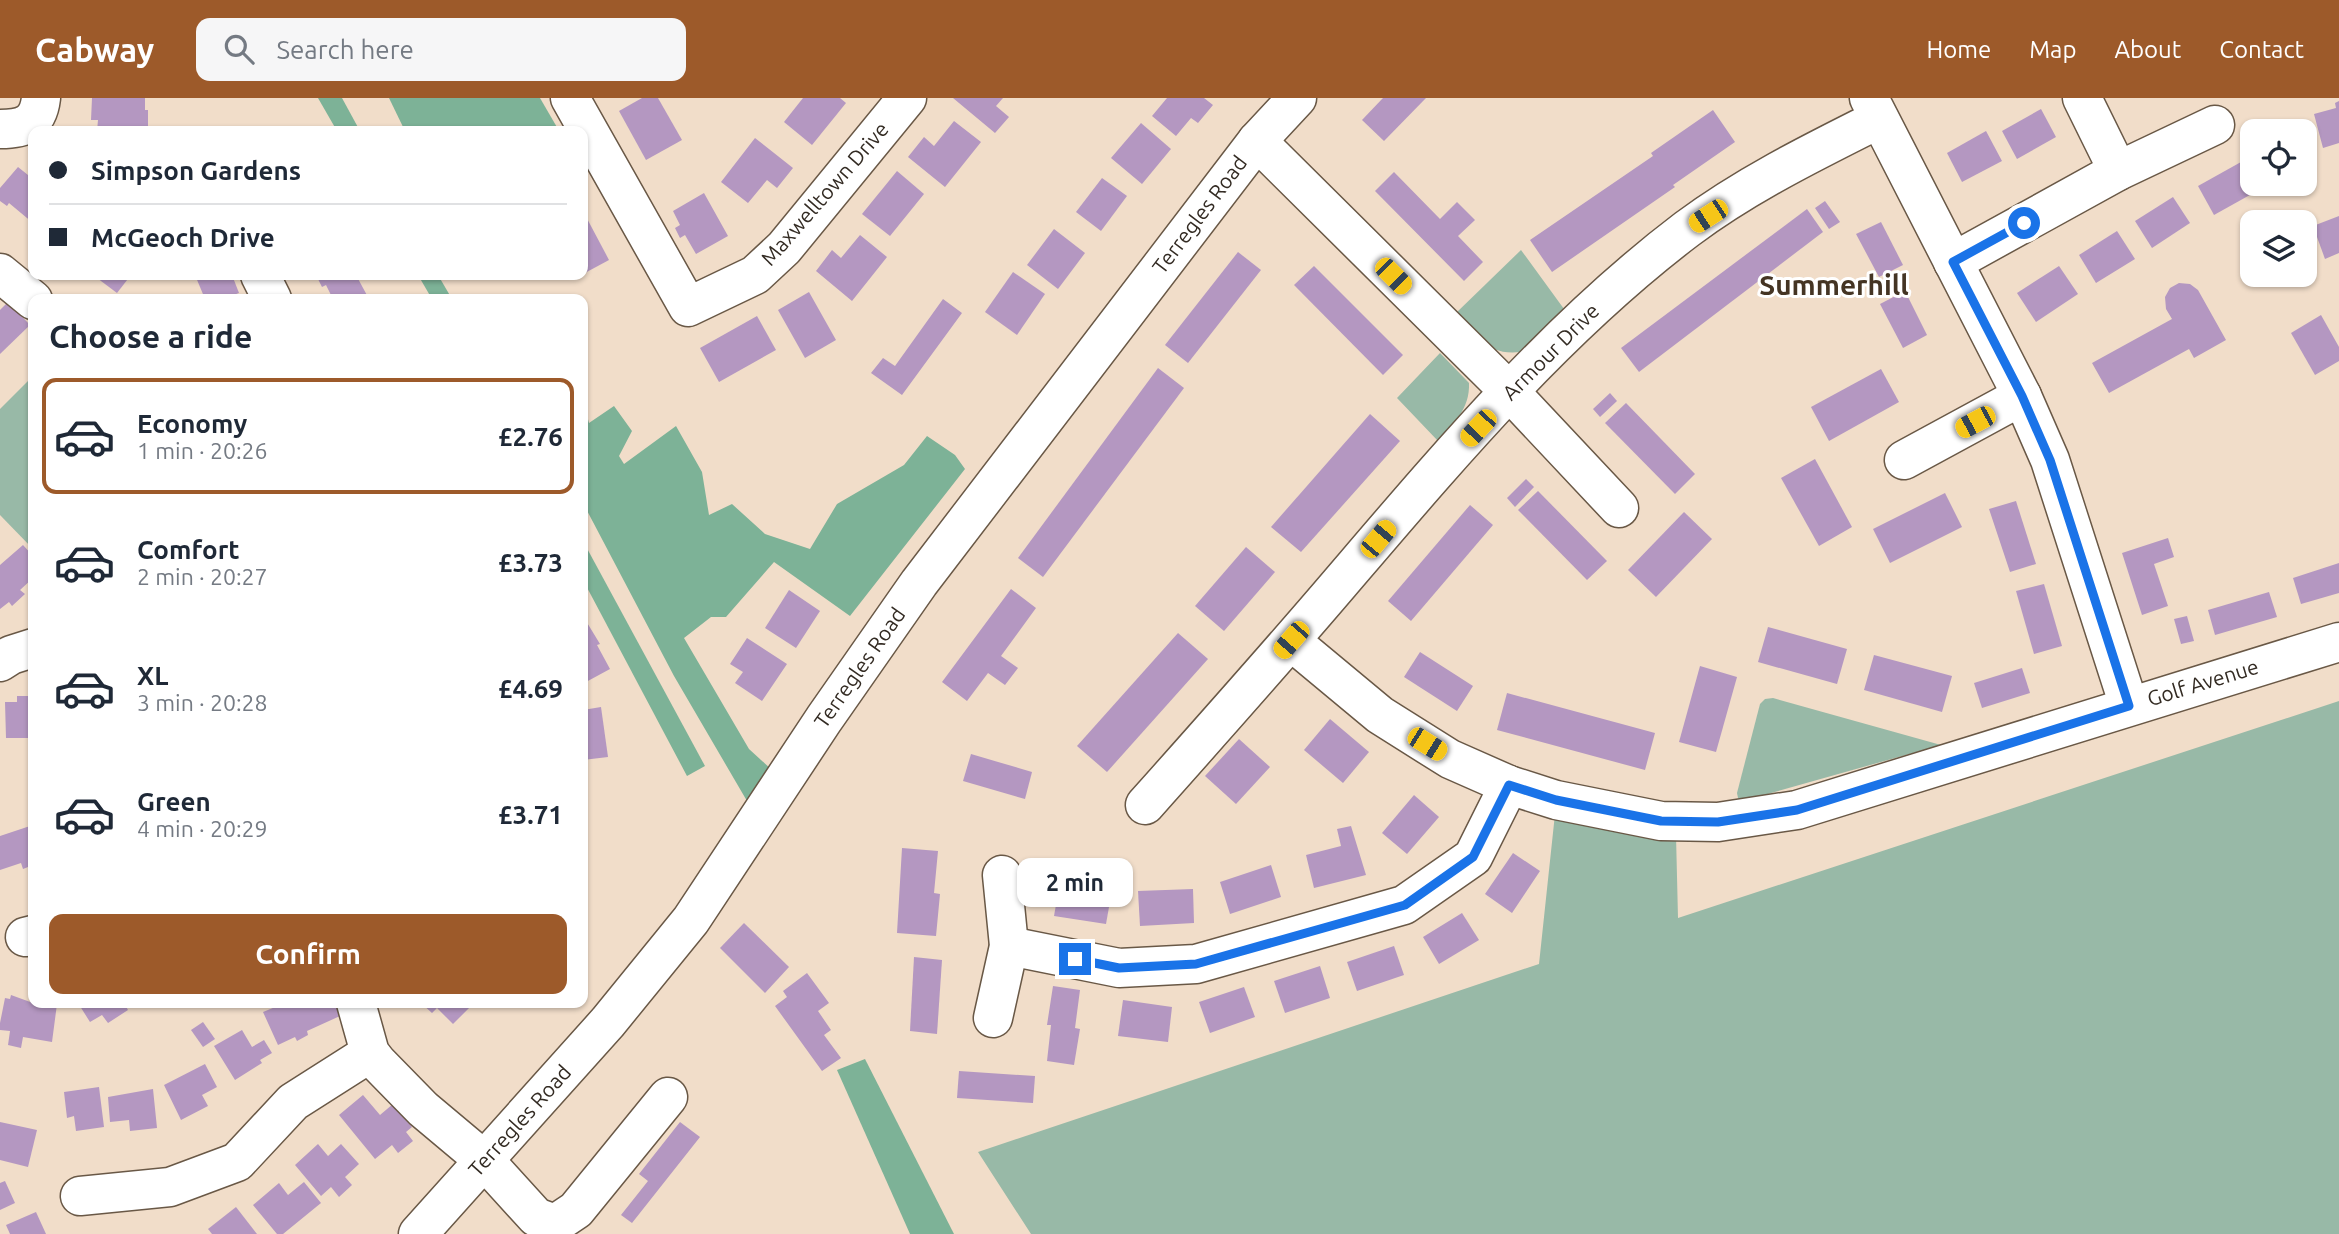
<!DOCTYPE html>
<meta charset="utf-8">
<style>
:root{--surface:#fff;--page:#f6f6f7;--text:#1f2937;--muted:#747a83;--line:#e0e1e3;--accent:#9d5a2a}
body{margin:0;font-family:Ubuntu,sans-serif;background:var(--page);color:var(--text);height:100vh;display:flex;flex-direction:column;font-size:26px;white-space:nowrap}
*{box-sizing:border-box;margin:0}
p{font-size:23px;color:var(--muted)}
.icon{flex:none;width:38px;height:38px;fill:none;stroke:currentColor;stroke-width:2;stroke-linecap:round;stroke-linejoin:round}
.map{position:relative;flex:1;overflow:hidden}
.sheet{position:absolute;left:28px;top:196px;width:560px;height:714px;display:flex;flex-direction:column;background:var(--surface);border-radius:14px;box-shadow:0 2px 5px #0004}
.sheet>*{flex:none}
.banner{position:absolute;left:28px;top:28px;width:560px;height:154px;border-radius:14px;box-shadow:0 2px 5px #0004;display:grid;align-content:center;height:154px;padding:0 21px;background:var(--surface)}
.buttons{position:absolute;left:2240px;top:21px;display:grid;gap:14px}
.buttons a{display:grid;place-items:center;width:77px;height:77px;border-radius:14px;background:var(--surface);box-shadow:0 2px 5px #0004;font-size:35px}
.end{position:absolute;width:32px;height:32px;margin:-16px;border:9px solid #1a73e8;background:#fff;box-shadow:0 0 0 4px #fff}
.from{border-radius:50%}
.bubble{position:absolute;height:49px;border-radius:14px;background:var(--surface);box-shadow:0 2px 5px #0004;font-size:23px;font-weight:700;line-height:49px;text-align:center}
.car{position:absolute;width:21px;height:42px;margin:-21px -10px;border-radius:9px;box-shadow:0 0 5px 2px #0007;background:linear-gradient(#f5c518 24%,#345 0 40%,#f5c518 0 76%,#345 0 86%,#f5c518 0)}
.banner b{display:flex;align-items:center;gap:24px;height:66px;font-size:26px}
.banner b+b{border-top:2px solid var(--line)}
.banner i{width:18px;height:18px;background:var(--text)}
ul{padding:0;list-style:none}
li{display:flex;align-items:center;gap:21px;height:116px;margin:0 14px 10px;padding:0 7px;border:4px solid transparent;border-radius:14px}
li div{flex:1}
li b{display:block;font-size:26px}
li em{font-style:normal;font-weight:700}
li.active{border-color:var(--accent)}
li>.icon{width:63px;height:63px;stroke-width:1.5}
h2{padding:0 21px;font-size:32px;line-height:84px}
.action{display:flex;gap:14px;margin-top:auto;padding:14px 21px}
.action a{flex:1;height:80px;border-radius:14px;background:var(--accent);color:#fff;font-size:28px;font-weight:700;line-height:80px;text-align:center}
header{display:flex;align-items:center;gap:42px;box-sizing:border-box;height:98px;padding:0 35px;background:var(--accent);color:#fff}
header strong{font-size:33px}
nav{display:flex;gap:38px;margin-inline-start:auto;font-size:24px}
.search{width:490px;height:63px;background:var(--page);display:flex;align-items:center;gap:18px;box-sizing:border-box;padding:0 24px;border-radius:14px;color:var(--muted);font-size:26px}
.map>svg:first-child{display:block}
.green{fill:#98b9a7}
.forest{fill:#7db297}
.building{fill:#b497c1}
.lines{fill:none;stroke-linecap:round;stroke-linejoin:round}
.minor-casing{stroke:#695846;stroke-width:41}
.minor{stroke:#fff;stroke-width:38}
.route{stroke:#1a73e8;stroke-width:9}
.labels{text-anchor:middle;stroke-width:6;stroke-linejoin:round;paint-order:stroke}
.street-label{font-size:21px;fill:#332b23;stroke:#fff}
.district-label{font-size:28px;font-weight:bold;fill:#443423;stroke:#fff}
</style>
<header>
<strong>Cabway</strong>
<div class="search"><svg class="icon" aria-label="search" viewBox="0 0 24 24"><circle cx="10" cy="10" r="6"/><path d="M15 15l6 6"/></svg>Search here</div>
<nav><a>Home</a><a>Map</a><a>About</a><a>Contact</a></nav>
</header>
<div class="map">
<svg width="2339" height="1136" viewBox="0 0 2339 1136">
<rect width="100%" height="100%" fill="#f1ddc9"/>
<g class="green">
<path d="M1521,152L1564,211L1520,254C1488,258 1475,237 1455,216Z"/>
<path d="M1440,255L1469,285C1470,311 1454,325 1438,343L1397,300Z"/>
<path d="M33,278V451L0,417V311Z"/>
<path d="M1773,600L1941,647L1743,703L1738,700L1737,695L1760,606L1765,601Z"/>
<path d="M2339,603V1136H1031L978,1054L1539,866L1555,716L1676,737L1678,820Z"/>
</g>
<g class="forest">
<path d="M318,0H342L360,33H337Z"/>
<path d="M389,0H540L558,31L552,33H405Z"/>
<path d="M418,177H438L452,201H432Z"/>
<path d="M583,302L589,325L614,308L632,333L619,358L624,366L676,328L702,374L709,417L732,406L765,436L810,451L837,406L904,367L927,338L955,357L965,371L850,518L774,464L726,519H711L684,540L749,651L772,672L747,703L674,578L583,405Z"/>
<path d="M583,443L705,668L687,678L583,482Z"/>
<path d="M865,961L954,1136H910L837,972Z"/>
</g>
<g class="building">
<path d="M92,0H145V12H148V33H97L98,22H91Z"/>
<path d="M642,0H658L682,42L646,62L619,13Z"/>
<path d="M803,0H840L846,5L812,47L784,24Z"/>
<path d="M953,0H1003L996,8L1009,19L995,35Z"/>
<path d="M1167,0H1204L1213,7L1198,25L1191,20L1176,38L1152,18Z"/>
<path d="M1383,0H1426L1384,43L1362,22Z"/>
<path d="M2339,3V45L2323,50L2314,16L2336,10L2335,5Z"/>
<path d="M2041,11L2056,39L2017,61L2002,33Z"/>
<path d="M1713,12L1735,44L1673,87L1675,89L1552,174L1530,142L1653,58L1651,55Z"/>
<path d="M954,23L981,44L945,89L908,59L924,39L934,48Z"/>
<path d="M1141,25L1171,51L1142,86L1111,60Z"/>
<path d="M1986,33L2002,63L1962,84L1947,55Z"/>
<path d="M755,40L793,70L777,90L767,82L748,105L721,84Z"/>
<path d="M2241,64L2257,93L2214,117L2198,88Z"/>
<path d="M18,69L33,81V125L9,105L7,108L0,103V90Z"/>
<path d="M897,73L924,96L890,138L862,116Z"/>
<path d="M1394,74L1440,121L1457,104L1475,122L1458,138L1483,164L1464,183L1375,93Z"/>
<path d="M1102,80L1127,98L1101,133L1076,114Z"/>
<path d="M704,95L728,138L696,156L685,137L680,140L675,130L680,127L673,113Z"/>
<path d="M2173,99L2190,125L2152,150L2135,123Z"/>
<path d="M1825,103L1840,124L1829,131L1815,110Z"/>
<path d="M1807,111L1823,134L1639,274L1621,250Z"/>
<path d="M583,113L609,162L583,176Z"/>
<path d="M2339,118V155L2325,161L2313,128Z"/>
<path d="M1881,124L1903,167L1879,179L1856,136Z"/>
<path d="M1054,131L1085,155L1058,191L1027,167Z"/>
<path d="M2117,133L2135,161L2096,185L2079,157Z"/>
<path d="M860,137L887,159L852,203L816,173L832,152L841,160Z"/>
<path d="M1238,154L1261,172L1188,265L1165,247Z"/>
<path d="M1314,168L1403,257L1383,277L1294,187Z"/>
<path d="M2059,168L2078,196L2036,224L2017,195Z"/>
<path d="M1013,174L1045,196L1017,237L985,214Z"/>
<path d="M93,177H131L117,195Z"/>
<path d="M195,177H232L239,195L222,201H205Z"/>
<path d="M321,177H356L369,201H333L326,187L322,189L317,179Z"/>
<path d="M2179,185L2190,186L2198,192L2226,242L2194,260L2189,251L2109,295L2092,265L2172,221L2166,211L2165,199L2170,190Z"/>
<path d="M1905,193L1927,237L1903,250L1880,206Z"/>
<path d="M809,194L836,242L805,260L778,212Z"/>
<path d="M943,201L962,215L902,297L871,275L883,260L895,268Z"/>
<path d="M8,204L30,227L0,256V212Z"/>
<path d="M2321,217L2339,249V263L2315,277L2291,235Z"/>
<path d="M757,218L776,252L719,284L700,250Z"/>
<path d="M1158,270L1184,290L1043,479L1018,460Z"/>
<path d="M1881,271L1899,304L1829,343L1811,309Z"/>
<path d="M1610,295L1617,303L1600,319L1593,311Z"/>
<path d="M1626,305L1695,376L1675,396L1605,325Z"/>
<path d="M1370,316L1400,343L1301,454L1271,429Z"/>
<path d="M1815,361L1852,429L1819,448L1781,380Z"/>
<path d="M1526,381L1534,389L1515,409L1507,400Z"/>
<path d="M1538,393L1607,463L1587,482L1518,412Z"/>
<path d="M1945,395L1962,429L1890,465L1873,431Z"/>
<path d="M2016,403L2036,466L2010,474L1989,411Z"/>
<path d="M1470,407L1493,427L1411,523L1388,503Z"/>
<path d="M1684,414L1712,441L1656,499L1628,472Z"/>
<path d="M2168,440L2174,459L2154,466L2168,508L2142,517L2122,455Z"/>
<path d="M23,447L33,458V480L20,492L25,496L12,508L9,504L0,511V467Z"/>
<path d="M1246,449L1275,474L1224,533L1195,508Z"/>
<path d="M2339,465V495L2301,506L2293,480Z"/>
<path d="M2044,486L2062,548L2034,556L2016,493Z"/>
<path d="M1011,491L1036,510L1001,558L1018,570L1005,587L988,575L967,603L942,584Z"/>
<path d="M789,492L820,513L796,550L765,530Z"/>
<path d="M2269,494L2277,519L2215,537L2208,512Z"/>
<path d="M583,518L600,546L597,547L610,571L586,584L583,577Z"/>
<path d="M2187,518L2194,543L2181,546L2174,521Z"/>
<path d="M1768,529L1847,551L1837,586L1758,564Z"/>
<path d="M1178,535L1208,561L1107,674L1077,648Z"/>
<path d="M747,540L787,566L762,603L735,585L743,574L730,566Z"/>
<path d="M1420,554L1473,588L1457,613L1404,579Z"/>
<path d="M1874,557L1952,578L1942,614L1864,592Z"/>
<path d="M1700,568L1737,579L1716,654L1679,644Z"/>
<path d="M2022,570L2030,595L1982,610L1974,585Z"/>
<path d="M1507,595L1655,635L1645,672L1497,632Z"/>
<path d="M17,598H33V640H6L5,604H17Z"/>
<path d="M601,609L608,659L583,662V612Z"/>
<path d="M1330,621L1369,654L1343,685L1304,652Z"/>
<path d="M1239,641L1270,669L1236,706L1205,678Z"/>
<path d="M971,656L1032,674L1025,701L963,683Z"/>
<path d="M1414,697L1439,719L1407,756L1382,735Z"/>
<path d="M33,727V767L23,771L21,765L0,772V738Z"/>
<path d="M1351,728L1366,777L1314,790L1306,757L1341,748L1337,731Z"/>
<path d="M902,750L938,753L934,795L940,796L936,838L897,835Z"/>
<path d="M1513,755L1540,773L1512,815L1485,796Z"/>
<path d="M1271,767L1281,799L1230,816L1220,784Z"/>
<path d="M1060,784L1112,792L1106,826L1054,818Z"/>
<path d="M1193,791L1194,825L1140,828L1138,793Z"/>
<path d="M1462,815L1479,842L1439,866L1423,839Z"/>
<path d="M744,825L789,869L765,895L720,850Z"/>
<path d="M1394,848L1404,877L1357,893L1347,864Z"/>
<path d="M914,859L942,862L937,936L910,933Z"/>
<path d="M1320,868L1330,900L1285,915L1274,883Z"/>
<path d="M807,875L829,905L818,913L831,932L824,937L841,960L822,973L775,908L787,899L783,893Z"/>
<path d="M1053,888L1080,892L1075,930L1080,931L1074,967L1047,963L1051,927H1047Z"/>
<path d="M1244,889L1255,919L1210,935L1199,904Z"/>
<path d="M11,897L33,905L57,906L52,944L23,939L21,950L8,947L10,933L0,932V925L5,900L10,901Z"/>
<path d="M1123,902L1172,909L1168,944L1118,938Z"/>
<path d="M78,905H124L128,912L108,925L102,917L90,924Z"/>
<path d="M285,905H334L340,918L307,933L308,937L297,943L295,939L278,947L263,914Z"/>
<path d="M421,905H474L453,926L437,910L432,915Z"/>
<path d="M203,924L215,941L203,949L191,932Z"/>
<path d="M242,932L252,949L264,942L272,955L260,962L262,965L235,982L214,948Z"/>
<path d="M205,966L217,989L202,997L208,1008L181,1022L164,987Z"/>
<path d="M959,973L1035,978L1033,1005L957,1000Z"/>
<path d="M99,989L104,1029L76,1033L74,1018L67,1020L64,994Z"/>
<path d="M153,991L157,1030L130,1033L129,1022L110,1024L108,999Z"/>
<path d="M363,997L380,1017L393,1006L412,1029L406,1034L413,1043L398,1055L392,1047L375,1061L339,1017Z"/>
<path d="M0,1024L37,1032L28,1069L0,1062Z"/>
<path d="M680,1024L700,1039L632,1125L621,1117L648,1083L639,1076Z"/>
<path d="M318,1046L328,1058L341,1046L359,1066L345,1079L352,1087L339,1099L331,1089L321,1098L295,1067Z"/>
<path d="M5,1083L15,1105L0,1112V1085Z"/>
<path d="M304,1084L321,1105L283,1136H277L253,1107L279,1085L288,1097Z"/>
<path d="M236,1109L257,1136H212L208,1131Z"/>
<path d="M36,1114L46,1136H10L6,1127Z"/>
</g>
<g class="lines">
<g class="minor-casing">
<g id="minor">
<path d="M570,0L688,209L755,177L784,150L907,0"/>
<path d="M1869,0L2022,298L2050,362L2129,608"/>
<path d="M2082,0L2118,73"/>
<path d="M0,31C24,31 38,26 41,0"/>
<path d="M1257,43L1510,294L1619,410"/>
<path d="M1953,164L2118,73L2215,27"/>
<path d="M0,175L33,202"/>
<path d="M260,177L272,201"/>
<path d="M1904,362L2022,298"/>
<path d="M1291,543L1380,617L1450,661L1509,687L1556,702L1661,723L1718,724L1797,712L2339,544"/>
<path d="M0,564L11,557L33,550"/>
<path d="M1145,707C1211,633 1276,560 1340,485C1447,360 1555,231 1687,131C1746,87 1813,54 1879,21"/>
<path d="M25,839L33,837"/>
<path d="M1009,848L1119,870L1196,866L1404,807L1473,759L1509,687"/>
<path d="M356,905L370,955L377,964L423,1011L485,1063L536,1119L555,1126L576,1112L668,999"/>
<path d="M993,920L1009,848L1002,777"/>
<path d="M80,1098L170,1089L237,1064L293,1004L370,955"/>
<path d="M418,1136L608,924L691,822L824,621L919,485L1257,43L1297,0"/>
</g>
</g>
<use href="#minor" class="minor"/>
</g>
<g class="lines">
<path class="route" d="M1075,861L1119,870L1196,866L1405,807L1473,759L1509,687L1556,702L1661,723L1718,724L1797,712L2129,608L2050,362L2022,298L1953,164L2024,125"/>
</g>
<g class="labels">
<g class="street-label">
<text transform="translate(825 96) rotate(-49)" y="7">Maxwelltown Drive</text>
<text transform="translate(1200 117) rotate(-53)" y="7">Terregles Road</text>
<text transform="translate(1551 254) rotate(-45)" y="7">Armour Drive</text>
<text transform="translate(860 570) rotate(-55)" y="7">Terregles Road</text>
<text transform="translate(2203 585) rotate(-17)" y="7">Golf Avenue</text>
<text transform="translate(520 1023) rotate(-48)" y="7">Terregles Road</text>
</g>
<g class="district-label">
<text x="1834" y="197">Summerhill</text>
</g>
</g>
</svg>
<div class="buttons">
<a><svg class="icon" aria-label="locate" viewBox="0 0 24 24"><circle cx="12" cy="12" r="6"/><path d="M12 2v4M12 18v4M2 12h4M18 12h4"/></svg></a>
<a><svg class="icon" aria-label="layers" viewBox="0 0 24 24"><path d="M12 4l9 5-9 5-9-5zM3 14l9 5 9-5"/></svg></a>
</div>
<i class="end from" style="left:2024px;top:125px"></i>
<i class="end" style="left:1075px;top:861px"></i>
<div class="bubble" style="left:1017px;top:760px;width:116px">2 min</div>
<i class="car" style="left:1708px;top:118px;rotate:237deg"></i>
<i class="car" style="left:1393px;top:178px;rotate:135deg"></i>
<i class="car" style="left:1975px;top:324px;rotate:242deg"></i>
<i class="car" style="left:1478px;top:330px;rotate:223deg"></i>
<i class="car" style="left:1378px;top:441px;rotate:40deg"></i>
<i class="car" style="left:1291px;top:542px;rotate:221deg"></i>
<i class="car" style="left:1427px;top:646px;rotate:122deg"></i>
<div class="banner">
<b><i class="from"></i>Simpson Gardens</b>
<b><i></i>McGeoch Drive</b>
</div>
<section class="sheet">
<h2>Choose a ride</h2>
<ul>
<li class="active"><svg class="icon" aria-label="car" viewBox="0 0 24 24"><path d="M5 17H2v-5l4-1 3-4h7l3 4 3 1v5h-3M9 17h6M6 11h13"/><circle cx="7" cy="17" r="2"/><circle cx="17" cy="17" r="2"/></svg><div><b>Economy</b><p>1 min · 20:26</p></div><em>£2.76</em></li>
<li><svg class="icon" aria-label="car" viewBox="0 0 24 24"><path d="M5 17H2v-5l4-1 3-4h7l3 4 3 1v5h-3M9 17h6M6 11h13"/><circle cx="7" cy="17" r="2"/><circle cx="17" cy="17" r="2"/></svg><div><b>Comfort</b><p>2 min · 20:27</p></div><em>£3.73</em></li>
<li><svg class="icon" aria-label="car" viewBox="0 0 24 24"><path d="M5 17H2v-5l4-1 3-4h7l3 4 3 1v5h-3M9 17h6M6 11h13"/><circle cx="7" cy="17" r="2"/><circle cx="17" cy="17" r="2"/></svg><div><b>XL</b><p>3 min · 20:28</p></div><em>£4.69</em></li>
<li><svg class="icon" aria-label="car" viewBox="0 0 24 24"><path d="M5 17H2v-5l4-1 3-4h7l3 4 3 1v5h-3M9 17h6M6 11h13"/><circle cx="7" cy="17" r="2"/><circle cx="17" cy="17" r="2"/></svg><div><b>Green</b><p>4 min · 20:29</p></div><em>£3.71</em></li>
</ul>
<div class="action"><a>Confirm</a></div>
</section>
</div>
